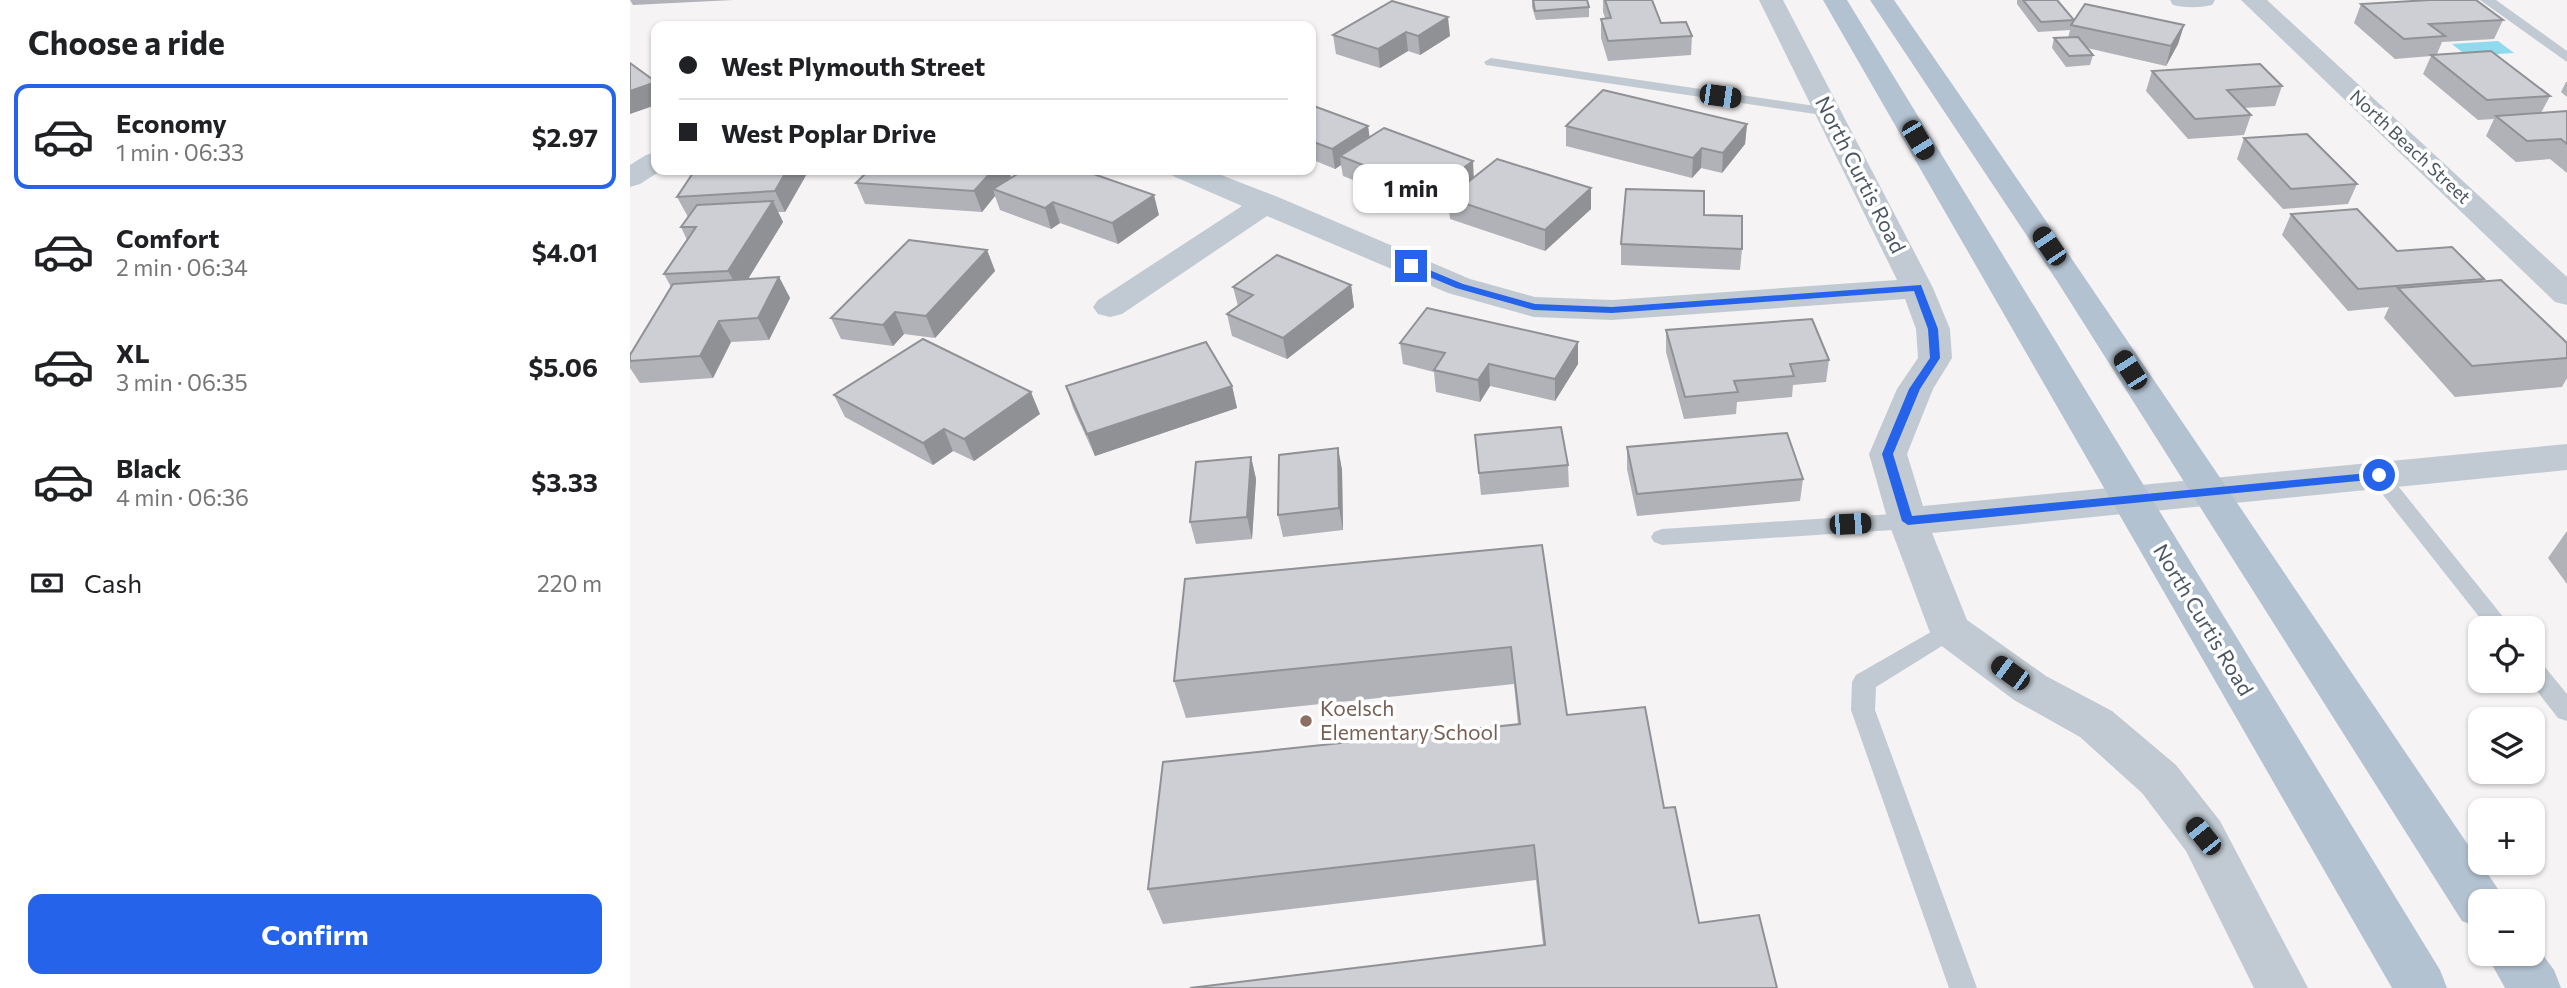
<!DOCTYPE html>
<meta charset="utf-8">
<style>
:root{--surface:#fff;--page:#f2f2f2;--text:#202124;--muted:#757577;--line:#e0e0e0;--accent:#2563eb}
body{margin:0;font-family:Commissioner,sans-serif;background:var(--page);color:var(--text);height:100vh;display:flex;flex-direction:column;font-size:26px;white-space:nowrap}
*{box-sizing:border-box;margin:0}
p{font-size:23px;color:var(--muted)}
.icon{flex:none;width:38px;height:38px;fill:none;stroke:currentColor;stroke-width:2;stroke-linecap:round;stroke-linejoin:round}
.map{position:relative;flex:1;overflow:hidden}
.side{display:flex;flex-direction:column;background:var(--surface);width:630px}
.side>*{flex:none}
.guide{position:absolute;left:21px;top:21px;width:665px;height:154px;border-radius:14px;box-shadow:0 2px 5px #0004;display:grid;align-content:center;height:154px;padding:0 28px;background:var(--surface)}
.tools{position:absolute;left:1838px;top:616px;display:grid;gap:14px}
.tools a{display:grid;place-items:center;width:77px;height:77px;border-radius:14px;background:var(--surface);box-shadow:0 2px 5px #0004;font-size:35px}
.end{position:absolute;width:32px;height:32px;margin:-16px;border:9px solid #2563eb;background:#fff;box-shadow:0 0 0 4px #fff}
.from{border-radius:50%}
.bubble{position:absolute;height:49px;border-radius:14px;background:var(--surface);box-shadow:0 2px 5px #0004;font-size:23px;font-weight:700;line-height:49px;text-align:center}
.car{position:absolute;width:21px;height:42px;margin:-21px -10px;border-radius:9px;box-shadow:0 0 5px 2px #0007;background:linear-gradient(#222 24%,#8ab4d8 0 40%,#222 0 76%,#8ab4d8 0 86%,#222 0)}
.guide b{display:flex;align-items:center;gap:24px;height:66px;font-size:26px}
.guide b+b{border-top:2px solid var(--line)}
.guide i{width:18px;height:18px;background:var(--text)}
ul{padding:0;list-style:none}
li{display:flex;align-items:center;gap:21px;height:105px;margin:0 14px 10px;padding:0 14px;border:4px solid transparent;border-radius:14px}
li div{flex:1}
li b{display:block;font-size:26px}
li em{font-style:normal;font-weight:700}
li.on{border-color:var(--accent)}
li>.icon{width:63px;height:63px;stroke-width:1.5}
h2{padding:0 28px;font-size:32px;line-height:84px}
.pay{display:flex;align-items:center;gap:18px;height:77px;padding:0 28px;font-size:26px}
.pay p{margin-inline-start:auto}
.action{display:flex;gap:14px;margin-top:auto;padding:14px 28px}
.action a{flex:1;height:80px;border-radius:14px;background:var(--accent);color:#fff;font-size:28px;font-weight:700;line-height:80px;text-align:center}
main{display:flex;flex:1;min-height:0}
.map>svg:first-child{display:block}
.water{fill:#90daee}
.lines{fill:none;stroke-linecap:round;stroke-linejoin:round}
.lane{fill:#c1cad2;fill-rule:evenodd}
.street{fill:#c1cad2;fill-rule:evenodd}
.primary{fill:#b3c2d1;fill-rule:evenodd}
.wall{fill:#b0b2b7}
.shaded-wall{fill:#909195}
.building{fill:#cdcfd5;stroke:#909195;stroke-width:2}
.route{fill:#2563eb}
.education-dot{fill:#8d6e63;stroke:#fff;stroke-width:2.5}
.labels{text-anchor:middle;stroke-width:7;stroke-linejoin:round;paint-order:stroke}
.far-street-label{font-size:18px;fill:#4a5661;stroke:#fff}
.street-label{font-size:21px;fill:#4a5661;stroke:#fff}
.education-label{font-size:21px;fill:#785e54;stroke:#fff;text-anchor:start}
</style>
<main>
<section class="side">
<h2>Choose a ride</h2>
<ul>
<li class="on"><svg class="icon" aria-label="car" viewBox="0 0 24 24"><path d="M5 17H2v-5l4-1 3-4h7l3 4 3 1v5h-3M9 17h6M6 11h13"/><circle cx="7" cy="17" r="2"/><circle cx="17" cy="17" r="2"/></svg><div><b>Economy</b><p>1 min · 06:33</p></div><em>$2.97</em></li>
<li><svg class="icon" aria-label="car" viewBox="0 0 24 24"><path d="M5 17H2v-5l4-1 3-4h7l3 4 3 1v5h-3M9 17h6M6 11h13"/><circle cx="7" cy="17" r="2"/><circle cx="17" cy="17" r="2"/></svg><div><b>Comfort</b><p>2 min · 06:34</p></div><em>$4.01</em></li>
<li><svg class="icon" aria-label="car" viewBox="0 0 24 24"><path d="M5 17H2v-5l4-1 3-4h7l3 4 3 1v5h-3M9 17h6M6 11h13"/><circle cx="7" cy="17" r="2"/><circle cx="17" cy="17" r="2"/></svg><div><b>XL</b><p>3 min · 06:35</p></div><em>$5.06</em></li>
<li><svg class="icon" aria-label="car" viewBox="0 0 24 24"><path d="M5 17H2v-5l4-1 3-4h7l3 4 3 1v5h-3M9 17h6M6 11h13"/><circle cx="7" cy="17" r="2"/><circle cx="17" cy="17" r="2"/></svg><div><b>Black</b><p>4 min · 06:36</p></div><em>$3.33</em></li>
</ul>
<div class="pay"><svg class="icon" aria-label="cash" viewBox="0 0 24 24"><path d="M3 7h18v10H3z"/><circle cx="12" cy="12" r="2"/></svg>Cash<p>220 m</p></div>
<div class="action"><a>Confirm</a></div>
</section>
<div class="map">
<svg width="1937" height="988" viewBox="0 0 1937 988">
<rect width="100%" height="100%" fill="#f5f3f3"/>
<path class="water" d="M1868,41L1884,53L1837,56L1822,44Z"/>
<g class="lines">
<g class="lane">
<path d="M1850,0H1866L1937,51V62Z"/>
<path d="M861,58L1199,108L1206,112L1199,116L856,65L854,62Z"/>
<path d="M1749,469L1756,471L1882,628H1858L1742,481L1739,476L1742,471Z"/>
<path d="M1278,513L1286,516L1289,521L1286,526L1278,529L1032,545L1024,542L1021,537L1024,532L1032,529Z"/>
<path d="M1320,621L1328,624L1332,630L1328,636L1246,687L1245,710L1347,988H1319L1221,710L1222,682L1226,675Z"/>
<path d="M1902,659L1910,661L1937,694V721L1928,718L1899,681H1902Z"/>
</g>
<g class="street">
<path d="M1129,0H1153L1303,288L1320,329L1322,358L1303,389L1277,454L1293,506L1937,444V470L1302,533L1337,620L1416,676L1482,711L1546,765L1590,821L1678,988H1624L1556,851L1512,793L1450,737L1384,700L1305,641L1299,630L1258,521L1239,454L1267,389L1288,358L1286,329L1275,299L982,320L904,317L818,293L637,216L492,314L480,317L468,314L463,307L468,300L612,206L543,176L539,170H578L648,197L840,279L905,297L982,300L1267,280Z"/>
<path d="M1540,0H1585L1582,5C1569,8 1556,8 1543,5Z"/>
<path d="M1611,0H1637L1937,277V305L1925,302Z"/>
<path d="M26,152V170H32L10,184L0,187V165L16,155Z"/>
</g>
<g class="primary">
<path d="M1193,0H1217L1810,970L1817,988H1762Z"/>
<path d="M1240,0H1264C1468,294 1667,593 1868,889L1873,901H1850V928L1832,921L1427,281Z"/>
<path d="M1902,940L1924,970L1931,988H1875L1856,954H1902Z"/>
</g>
</g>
<g class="wall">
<path d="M0,0H103L3,5Z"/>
<path d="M902,0H957L959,7V17L906,20L902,7Z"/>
<path d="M973,0H1022L1031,23L1062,36L1061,55L978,61L971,38V19L975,18L973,12Z"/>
<path d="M1387,0H1427L1444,20L1554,25L1548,44L1536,66L1457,48L1463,55L1460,65L1436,67L1422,48L1424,38H1438L1440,30L1408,32L1387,4Z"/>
<path d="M762,1L820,36L790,55L778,51L750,68L706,54L703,35Z"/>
<path d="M1731,4L1873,20L1864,39L1812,42L1807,54L1920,96L1911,113L1937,111V173L1920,159L1886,162L1856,136L1864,119L1848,120L1793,74L1801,56L1765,59L1724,23Z"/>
<path d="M1522,71L1652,86L1645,106L1614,108L1621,115L1614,135L1558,139L1516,91Z"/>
<path d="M1936,82H1937V97L1931,92Z"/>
<path d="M681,105L738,126L739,137L844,177L961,188V209L915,251L820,219L818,200L802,211L713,176L711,165L705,169L681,159Z"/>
<path d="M1117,124L1115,144L1092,173L1071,168L1062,178L936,146V126Z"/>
<path d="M1614,138L1727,184L1718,204L1653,209L1607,159Z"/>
<path d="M179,170L155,212H148L153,222L118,279L149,277L160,298L139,340L101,342L83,378L10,383L0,368V355L41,287L34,274L57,240L51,227L58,217L47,197Z"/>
<path d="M381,177L379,179L529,215L488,244L430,223L421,229L370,210L365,196L352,212L235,204L226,183Z"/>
<path d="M1661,214L1767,251L1854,279L1853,281L1937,343V378L1932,387L1825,397L1754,318L1759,307L1718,311L1652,235Z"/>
<path d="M1074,215L1112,249L1110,270L991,265V244Z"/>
<path d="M357,250L365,271L305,338L274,334L263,346L211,339L201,318Z"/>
<path d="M721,285L724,307L657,359L602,336L597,314L608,306L603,287Z"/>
<path d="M1036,330L1199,360L1196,382L1163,385L1162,397L1107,402L1106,414L1054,419L1036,352Z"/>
<path d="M770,343L948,364L925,401L860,386L850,402L806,392L804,372L773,364Z"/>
<path d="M436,386H602L607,408L465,456L443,408Z"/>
<path d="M204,395L410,414L344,461L323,451L303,465L215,417Z"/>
<path d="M845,435L938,465L939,487L851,495Z"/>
<path d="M997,447L1173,479L1170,501L1007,516L997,469Z"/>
<path d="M708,448L712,470L713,530L653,537L648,515Z"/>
<path d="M621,457L626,479L622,539L566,544L560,522Z"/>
<path d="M1937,531V584L1918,558Z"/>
<path d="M912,545L937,715L1034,808L1069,923L913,945L906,880L533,924L518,889L888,724L884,684L556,718L544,681Z"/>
</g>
<g class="shaded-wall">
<path d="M818,17L820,36L790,55L788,36Z"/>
<path d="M1554,25L1548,44L1536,66L1541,46Z"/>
<path d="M776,32L778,51L750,68L748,49Z"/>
<path d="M26,82V105L0,114V91Z"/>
<path d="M1117,124L1115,144L1092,173L1093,153Z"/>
<path d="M738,126L741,147L710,156L711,165L705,169L702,149Z"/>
<path d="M1072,148L1071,168L1062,178L1063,158Z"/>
<path d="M843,161L844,182L818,198V200L802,211L800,191Z"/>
<path d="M157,170H179L155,212L145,191Z"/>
<path d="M363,170H379L381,177L369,191L363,189L365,196L352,212L344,191Z"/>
<path d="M961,188V209L915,251V230Z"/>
<path d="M524,195L529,215L488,244L482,223Z"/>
<path d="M143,201L153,222L110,292L98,271Z"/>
<path d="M423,202L430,223L421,229L415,208Z"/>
<path d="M357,250L365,271L305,338L296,316Z"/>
<path d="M149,277L160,298L139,340L128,318Z"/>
<path d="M721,285L724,307L657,359L653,338Z"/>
<path d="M265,312L274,334L263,346L253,325Z"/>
<path d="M89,321L101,342L83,378L70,356Z"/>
<path d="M948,342V364L925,401V379Z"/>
<path d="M859,364L860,386L850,402L848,380Z"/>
<path d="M602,386L607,408L465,456L457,434Z"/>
<path d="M401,392L410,414L344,461L334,439Z"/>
<path d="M314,429L323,451L303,465L293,443Z"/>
<path d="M708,448L712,470L713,530L709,508Z"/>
<path d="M621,457L626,479L622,539L617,517Z"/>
</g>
<g class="building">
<path d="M903,0H957L959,7L905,11Z"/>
<path d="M975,0H1022L1031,23L1056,22L1062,36L978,41L971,19L981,18Z"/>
<path d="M1393,0H1427L1444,20L1411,22Z"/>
<path d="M1800,0H1846L1873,20L1799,24L1815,36L1774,39L1731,4Z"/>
<path d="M762,1L818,17L788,36L776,32L748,49L703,35Z"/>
<path d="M1455,4L1554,25L1541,46L1441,25Z"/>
<path d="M1448,37L1463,55L1439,56L1424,38Z"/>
<path d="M1861,51L1920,96L1857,100L1801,55Z"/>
<path d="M0,63L26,82L0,91Z"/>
<path d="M1630,64L1652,86L1597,90L1621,115L1565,119L1522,71Z"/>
<path d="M973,90L1117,124L1093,153L1072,148L1063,158L936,126Z"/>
<path d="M681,105L738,126L702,149L681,141Z"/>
<path d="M1937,111V144L1931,139L1897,141L1866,116Z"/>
<path d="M754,128L843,161L800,191L710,156Z"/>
<path d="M1677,134L1727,184L1661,189L1614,138Z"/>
<path d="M867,159L961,188L915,230L818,198Z"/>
<path d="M65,170H157L145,191L47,197Z"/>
<path d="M239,170H363L344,191L226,183Z"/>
<path d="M394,170H452L524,195L482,223L423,202L415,208L363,189Z"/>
<path d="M996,189L1074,191V215L1112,216V249L991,244Z"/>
<path d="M143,201L98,271L34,274L66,227H51L67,205Z"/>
<path d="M1727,209L1767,251L1822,247L1854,279L1728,289L1661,214Z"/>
<path d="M279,240L357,250L296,316L265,312L253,325L201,318Z"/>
<path d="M647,255L721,285L653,338L597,314L623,295L603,287Z"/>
<path d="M149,277L128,318L89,321L70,356L0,361V355L43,284Z"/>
<path d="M1871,280L1937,343V358L1842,366L1768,288Z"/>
<path d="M797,308L948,342L925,379L859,364L848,380L804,370L815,353L770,343Z"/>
<path d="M1182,319L1199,360L1160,364L1164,376L1104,381L1108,392L1055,397L1036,330Z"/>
<path d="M293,339L401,392L334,439L314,429L293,443L204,395Z"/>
<path d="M576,342L602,386L457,434L436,386Z"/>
<path d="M931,427L938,465L849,473L845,435Z"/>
<path d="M1157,433L1173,479L1007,494L997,447Z"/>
<path d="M708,448L709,508L648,515L649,455Z"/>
<path d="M621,457L617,517L560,522L566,462Z"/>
<path d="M912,545L937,715L1015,707L1034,808L1045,807L1069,923L1129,915L1147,988H560L915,945L904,845L518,889L533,762L890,724L881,647L544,681L555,579Z"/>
</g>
<path class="route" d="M778,264H785L833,284L905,304L982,307L1291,285L1308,329L1310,358L1290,389L1263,454L1282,516L1749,472L1754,475L1749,479L1278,525L1272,521L1252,454L1279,389L1300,358L1298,329L1284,291L982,313L904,310L826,288L778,268Z"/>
<circle class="education-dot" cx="676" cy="721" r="7"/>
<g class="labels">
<g class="far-street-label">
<text transform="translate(1780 147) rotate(43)" y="6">North Beach Street</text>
</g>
<g class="street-label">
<text transform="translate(1230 175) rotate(63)" y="7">North Curtis Road</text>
<text transform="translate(1573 620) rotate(59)" y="7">North Curtis Road</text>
</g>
<g class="education-label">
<text x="690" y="716">Koelsch<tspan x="690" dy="24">Elementary School</tspan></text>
</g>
</g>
</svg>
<div class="tools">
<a><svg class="icon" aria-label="locate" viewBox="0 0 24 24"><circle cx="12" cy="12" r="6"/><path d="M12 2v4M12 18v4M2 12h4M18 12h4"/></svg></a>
<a><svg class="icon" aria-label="layers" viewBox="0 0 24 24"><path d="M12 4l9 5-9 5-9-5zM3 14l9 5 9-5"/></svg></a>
<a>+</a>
<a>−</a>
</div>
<i class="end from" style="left:1749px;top:475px"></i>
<i class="end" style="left:781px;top:266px"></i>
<div class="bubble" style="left:723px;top:164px;width:116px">1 min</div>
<i class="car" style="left:1090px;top:96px;rotate:98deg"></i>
<i class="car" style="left:1288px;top:140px;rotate:149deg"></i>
<i class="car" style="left:1419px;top:246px;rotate:326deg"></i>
<i class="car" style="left:1500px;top:370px;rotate:327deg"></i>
<i class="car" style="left:1220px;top:524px;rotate:87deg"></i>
<i class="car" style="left:1380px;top:673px;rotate:306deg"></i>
<i class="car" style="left:1573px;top:836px;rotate:321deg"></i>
<div class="guide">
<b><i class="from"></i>West Plymouth Street</b>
<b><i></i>West Poplar Drive</b>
</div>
</div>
</main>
